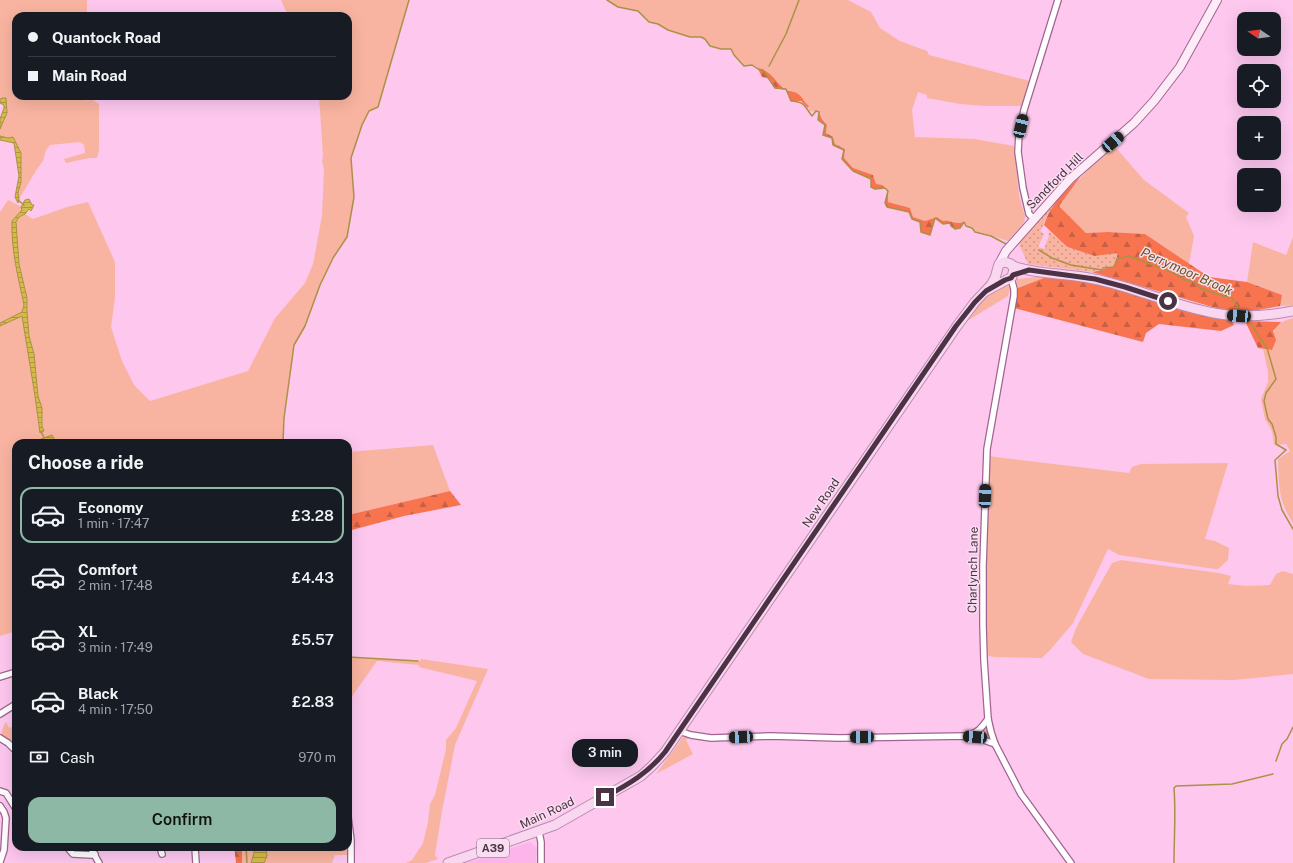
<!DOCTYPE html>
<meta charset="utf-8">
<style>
:root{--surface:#171b24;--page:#242831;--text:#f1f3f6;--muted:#9ea1a6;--line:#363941;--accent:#8db8a5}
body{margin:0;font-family:"Public Sans",sans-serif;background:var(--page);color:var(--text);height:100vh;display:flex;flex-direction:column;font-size:15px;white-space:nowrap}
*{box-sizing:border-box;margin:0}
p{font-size:13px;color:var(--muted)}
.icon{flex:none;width:22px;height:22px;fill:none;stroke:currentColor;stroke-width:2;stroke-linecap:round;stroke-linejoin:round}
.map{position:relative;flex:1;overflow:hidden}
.side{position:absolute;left:12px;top:439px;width:340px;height:412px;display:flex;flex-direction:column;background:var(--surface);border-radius:12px;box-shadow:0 4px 16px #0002}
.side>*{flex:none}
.banner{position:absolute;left:12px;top:12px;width:340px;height:88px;border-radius:12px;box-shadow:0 4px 16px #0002;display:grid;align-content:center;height:88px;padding:0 16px;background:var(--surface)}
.needle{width:26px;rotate:283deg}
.fabs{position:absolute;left:1237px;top:12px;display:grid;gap:8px}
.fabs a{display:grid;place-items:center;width:44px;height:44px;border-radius:8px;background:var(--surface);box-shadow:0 4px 16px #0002;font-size:20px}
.end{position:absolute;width:18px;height:18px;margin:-9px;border:5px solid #4c3245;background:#fff;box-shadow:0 0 0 2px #fff}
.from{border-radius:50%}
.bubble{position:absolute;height:28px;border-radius:12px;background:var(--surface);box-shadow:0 4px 16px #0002;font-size:13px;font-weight:600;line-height:28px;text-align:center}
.car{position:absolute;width:12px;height:24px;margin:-12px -6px;border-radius:5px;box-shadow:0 0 3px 1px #0007;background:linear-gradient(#222 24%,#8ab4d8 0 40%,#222 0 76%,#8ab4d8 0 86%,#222 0)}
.banner b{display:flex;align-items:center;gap:14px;height:38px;font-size:15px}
.banner b+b{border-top:1px solid var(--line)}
.banner i{width:10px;height:10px;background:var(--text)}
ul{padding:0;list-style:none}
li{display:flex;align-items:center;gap:12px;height:56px;margin:0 8px 6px;padding:0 8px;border:2px solid transparent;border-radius:12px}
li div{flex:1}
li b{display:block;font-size:15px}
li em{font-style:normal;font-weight:600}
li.current{border-color:var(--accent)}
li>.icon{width:36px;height:36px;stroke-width:1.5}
h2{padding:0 16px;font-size:18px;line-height:48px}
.pay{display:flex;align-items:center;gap:10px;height:44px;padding:0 16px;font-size:15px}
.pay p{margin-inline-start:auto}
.button{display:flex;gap:8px;margin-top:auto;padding:8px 16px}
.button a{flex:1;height:46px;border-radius:12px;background:var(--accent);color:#111;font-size:16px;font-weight:600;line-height:46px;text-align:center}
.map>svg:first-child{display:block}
.built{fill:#fdb4ea}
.green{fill:#f9b4a1}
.forest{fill:url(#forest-firs)}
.garden{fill:url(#garden-dots)}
.water{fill:url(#water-rules);stroke:#ab9146}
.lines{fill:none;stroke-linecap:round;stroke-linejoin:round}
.stream{stroke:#ab9146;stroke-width:1.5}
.minor-casing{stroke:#a06491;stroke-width:8}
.secondary-casing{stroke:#a06491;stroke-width:10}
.primary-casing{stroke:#bb8cae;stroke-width:11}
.minor{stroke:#fff;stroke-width:5.5}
.secondary{stroke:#fdebf8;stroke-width:8}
.primary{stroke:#fad7f1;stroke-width:9}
.route{stroke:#4c3245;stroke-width:5}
.labels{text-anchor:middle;stroke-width:3;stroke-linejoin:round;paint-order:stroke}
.shield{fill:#f9def1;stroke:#806679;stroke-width:1}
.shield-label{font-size:11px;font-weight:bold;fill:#4c3245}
.street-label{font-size:12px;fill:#4c3245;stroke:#f9def1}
.water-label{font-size:13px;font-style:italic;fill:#63561a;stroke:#f9def1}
</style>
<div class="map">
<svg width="1293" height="863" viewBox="0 0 1293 863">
<defs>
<pattern id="forest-firs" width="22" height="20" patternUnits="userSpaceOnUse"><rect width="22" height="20" fill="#f7744f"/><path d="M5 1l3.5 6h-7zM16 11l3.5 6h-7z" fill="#ca6043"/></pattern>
<pattern id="garden-dots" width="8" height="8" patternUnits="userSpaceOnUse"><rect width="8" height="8" fill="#f9b4a1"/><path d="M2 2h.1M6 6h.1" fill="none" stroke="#cc9385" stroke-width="1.8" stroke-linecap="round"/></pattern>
<pattern id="water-rules" width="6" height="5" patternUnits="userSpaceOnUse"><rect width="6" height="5" fill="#d4ba47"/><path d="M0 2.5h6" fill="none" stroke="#ae983d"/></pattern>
</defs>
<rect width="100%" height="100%" fill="#fdc7ee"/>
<path class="built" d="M530,842L537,848L536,863H467Z"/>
<g class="green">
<path d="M0,0H87V16H16V96H82L83,98L88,101L90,98L99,104V150L97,158H89L66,163L64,159L85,153L84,145L80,142L50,145L46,150L43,161L37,169L19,199L18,194L21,182L20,168L21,158L13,137L9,138L0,136V129L7,113L6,99H0Z"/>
<path d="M281,0H409L378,107L369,111L362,125L351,158L354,197L347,237L333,258L320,285L305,326L294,345L284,418L283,443H16V631L0,636V212L8,200L20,206L25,214L33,219L67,207L88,202L115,262V298L111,327L122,361L134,385L150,401L248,371L275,318L305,283L313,264L322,216L324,169L322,161L323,156L319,96H348V16H288Z"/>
<path d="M607,0H848L871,12L880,28L900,41L927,51L929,55L1030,81L1021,106H985L960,104L927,98V95L918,92L912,110L915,137L975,139L1014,146L1019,195L1025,217L1024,223L1008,241L983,233L975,232C972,228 967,227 964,222C954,225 951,220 943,221L937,217L925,221L913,217L910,208L888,202C887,189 888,188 876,184L873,175L853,168L844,158L845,149L835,144L833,137L826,133L827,125L819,112L809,111V106C805,104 805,102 802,99C798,93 791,93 786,89C780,86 775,78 769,74C764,69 758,70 752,65L744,66L733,54L731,49H721L710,46L705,39L701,37H690L668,30L658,24L649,22L638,11L618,7Z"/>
<path d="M1114,148L1117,149L1144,180L1189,213L1186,217L1194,236L1189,264L1145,234L1108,232L1086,233L1059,206C1076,183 1089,165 1114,148Z"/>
<path d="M1293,237V305L1280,306L1281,295L1247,282L1253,242L1286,255Z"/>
<path d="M1049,276L1018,288L1016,279Z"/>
<path d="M1009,285L1010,289L1008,296L967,321C979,302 988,293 1009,285Z"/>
<path d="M1293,318V523C1278,500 1279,486 1278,459L1290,451L1286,444L1274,445L1272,431L1265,419L1261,399L1268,382V372L1263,349L1272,350C1274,330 1272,324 1293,318Z"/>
<path d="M433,445L450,491L348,515V452Z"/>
<path d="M990,456L996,457L1129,473L1132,467L1141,464L1228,463L1205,539L1215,541L1229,548L1228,560L1218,569H1215L1119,555L1108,549L1073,623L1051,649L1042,658L994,657L989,656L986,652L987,526Z"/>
<path d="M1121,560L1219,573L1231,576L1228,584L1246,586L1270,585L1276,574L1283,571L1293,574V674L1234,680L1149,679L1083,654L1071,642L1076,628L1112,563Z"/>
<path d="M348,657L420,661L421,659L488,669L455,745L442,811L435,855L438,859L426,863H406L412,860L423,843L428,822L430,804L435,795L446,749V740L456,728L477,681L419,667V665L377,661L348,702L349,696L348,686Z"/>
<path d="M6,722L9,728L16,724V745L12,744L1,735L3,727Z"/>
<path d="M986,726L989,739L977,734Z"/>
<path d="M683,737H687L688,739L686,740L693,754L656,774Z"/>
<path d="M348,817L351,855H335L332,863H242V847H348Z"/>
<path d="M67,847H90L95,854H73Z"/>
</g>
<g class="forest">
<path d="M758,69C773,71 775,83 786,90C790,92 795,91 798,94C803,97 804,103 809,106L808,108L801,101H791L786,90L775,88L770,79L762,77Z"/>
<path d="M819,112L822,119L827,125L826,133L833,137L835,144L845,149L844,158L853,168L873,175L876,184L882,185L885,188L875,189L871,187V179L853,171L842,159L844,150L833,145L832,138L823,135L825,125L818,120Z"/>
<path d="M1081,176L1059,206L1086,233L1108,232L1145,234L1209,277L1247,282L1282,295L1280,306L1252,311L1223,310L1092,272L1102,270L1109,267L1094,256L1067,247L1044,225C1051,203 1064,191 1081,176Z"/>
<path d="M888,191V202L910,208L913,217L925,221L937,217L943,221C952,220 954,225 964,222L960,228L955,229L951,226L950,223L943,224L935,218L930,235L921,232L920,222L912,219L909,212L887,207L885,203Z"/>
<path d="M1049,276C1070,280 1092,282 1113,287C1152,297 1189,318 1231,319L1234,325L1221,331L1159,324L1146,333L1143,342L1014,308L1018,288Z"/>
<path d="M1245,321L1281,322L1273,331L1276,340L1272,350L1258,348Z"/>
<path d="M450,491L461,505L404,516L352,530L348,556V515Z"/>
<path d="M235,847H242V863H236C236,857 234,853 235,847Z"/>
</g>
<path class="garden" d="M1056,202L1048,214L1043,226L1040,231L1044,234L1038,247L1044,249L1049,236L1048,235L1050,232L1067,247L1094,256L1118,253L1114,267C1107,266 1099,271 1092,272L1028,264L1018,242L1043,213Z"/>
<g class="water">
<path d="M3,98H6L7,113L0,129V119L4,108V105L0,103V99Z"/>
<path d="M0,136L8,138L13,137L21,153V182L18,193L19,199L18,203L15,197L19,176L14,143L0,140Z"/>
<path d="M29,199L32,205H34L31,211L29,209L25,214L19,217L16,222L19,264L27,298V311L29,336L34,354L38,396L42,408V426L44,431L40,433L35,396L22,316L0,326V323L22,312L24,305C18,277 11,249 12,221L22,210L21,207L25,200Z"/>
<path d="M52,435L56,443H44L41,439Z"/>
<path d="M254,847H266L267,856L264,863H251L254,853Z"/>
</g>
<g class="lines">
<g class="stream">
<path d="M607,0L618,7L638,11L649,22L658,24L668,30L690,37H701L705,39L710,46L721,49H731L734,55L744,66L752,65L758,69L763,70L775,88L786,89L791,101C806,102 804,106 812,116L816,111L819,112L818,120L825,125L823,135L832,138L833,145L844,150L842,159L853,171L871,179V187L875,189L885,188L888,191L885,203L887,207L909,212L912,219L920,222L921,232L930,235L935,218L943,224L950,223L951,226L955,229L960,228L964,222L966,226L972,228L975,232L991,236L1006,244"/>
<path d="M769,66L786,34L799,0"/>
<path d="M18,200L24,205"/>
<path d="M1039,250L1052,258L1071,265L1102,270L1103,268L1114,267L1117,259L1129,256L1171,272L1185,280L1195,282L1200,288L1211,292L1223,296L1232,298L1239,309"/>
<path d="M1251,324L1267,348L1276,379L1266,393L1264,401L1268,419L1272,424L1276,437V444L1286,450L1275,460L1278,496L1282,510L1293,529"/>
<path d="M41,431L44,438"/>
<path d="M283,443L284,418L294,345L305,326L320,285L333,258L347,237L354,197L351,158L362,125L369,111L378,107L409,0"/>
<path d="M348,657L418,661"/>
<path d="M1276,761L1282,744L1287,739L1293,727"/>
<path d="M246,847L247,863"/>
<path d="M1174,863C1174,838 1176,813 1174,788L1176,786L1232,784L1273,774"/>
</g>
<g class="minor-casing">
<g id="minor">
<path d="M1034,219L1029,214L1023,188L1018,152L1019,134L1024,110L1058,0"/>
<path d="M1011,278L1014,289V296L987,449L983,566V625L984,660L988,719L991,732L995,744L1021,794L1071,863"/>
<path d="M0,677L16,672"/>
<path d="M0,714L16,704"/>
<path d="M679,731L691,735L711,738L771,736L839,738L966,736L975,737L995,744"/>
<path d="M969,735C979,732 982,727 988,719"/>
<path d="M0,738L8,743L16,751"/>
<path d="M0,791L6,793L16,809"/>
<path d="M0,806L4,812L6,818L4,850L0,862"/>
<path d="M348,817L351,840V863"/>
<path d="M539,832L541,842V863"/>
<path d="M67,847L73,854L92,855L95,854"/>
<path d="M90,847L99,863"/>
<path d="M160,847L162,854"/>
<path d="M195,847L196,863"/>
</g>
</g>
<g class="secondary-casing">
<path id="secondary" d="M999,264L1006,251L1070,179L1134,123L1154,101L1180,67L1217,0"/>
</g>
<g class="primary-casing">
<g id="primary">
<path d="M1013,266C1038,275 1067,273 1094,279C1135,287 1173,306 1214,313C1240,318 1267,316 1293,311"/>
<path d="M448,863L555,825L641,776L652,766L665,752L957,326L975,302L991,285L995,278L999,264L1005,262L1011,264L1014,269L1012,277L986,291"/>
</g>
</g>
<use href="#minor" class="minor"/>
<use href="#secondary" class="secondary"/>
<use href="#primary" class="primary"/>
</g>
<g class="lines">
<path class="route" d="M605,797C629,784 648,773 665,752L956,326L975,302L986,291L1005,280L1011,278L1013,275L1029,270L1095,279L1125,287L1168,301"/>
</g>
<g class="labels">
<rect class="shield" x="477" y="839" width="32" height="18" rx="3"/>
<g class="shield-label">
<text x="493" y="852">A39</text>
</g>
<g class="street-label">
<text transform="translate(1055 181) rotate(-45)" y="4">Sandford Hill</text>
<text transform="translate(821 503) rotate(-56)" y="4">New Road</text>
<text transform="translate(973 570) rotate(-89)" y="4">Charlynch Lane</text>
<text transform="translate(547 813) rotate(-25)" y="4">Main Road</text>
</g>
<g class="water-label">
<text transform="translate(1187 271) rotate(24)" y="5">Perrymoor Brook</text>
</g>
</g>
</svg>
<div class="fabs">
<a><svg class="needle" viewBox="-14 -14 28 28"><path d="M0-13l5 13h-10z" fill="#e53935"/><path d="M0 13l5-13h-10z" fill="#9ea1a6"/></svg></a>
<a><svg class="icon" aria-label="locate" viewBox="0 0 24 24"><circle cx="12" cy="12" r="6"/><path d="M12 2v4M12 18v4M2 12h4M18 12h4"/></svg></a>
<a>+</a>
<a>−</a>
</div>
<i class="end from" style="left:1168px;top:301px"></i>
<i class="end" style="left:605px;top:797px"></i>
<div class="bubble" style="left:572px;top:739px;width:66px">3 min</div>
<i class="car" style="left:1021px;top:126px;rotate:13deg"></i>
<i class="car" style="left:1113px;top:142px;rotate:49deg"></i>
<i class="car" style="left:1239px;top:316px;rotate:274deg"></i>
<i class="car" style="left:985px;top:496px;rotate:2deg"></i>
<i class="car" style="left:741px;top:737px;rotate:267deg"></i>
<i class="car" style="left:862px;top:737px;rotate:269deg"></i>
<i class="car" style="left:975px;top:737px;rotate:274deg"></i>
<div class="banner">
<b><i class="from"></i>Quantock Road</b>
<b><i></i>Main Road</b>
</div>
<section class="side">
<h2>Choose a ride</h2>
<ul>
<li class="current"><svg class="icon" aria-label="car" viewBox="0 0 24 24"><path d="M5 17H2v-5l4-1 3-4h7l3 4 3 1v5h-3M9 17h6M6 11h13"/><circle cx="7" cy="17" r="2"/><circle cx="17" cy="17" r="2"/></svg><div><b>Economy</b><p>1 min · 17:47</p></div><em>£3.28</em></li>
<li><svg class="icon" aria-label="car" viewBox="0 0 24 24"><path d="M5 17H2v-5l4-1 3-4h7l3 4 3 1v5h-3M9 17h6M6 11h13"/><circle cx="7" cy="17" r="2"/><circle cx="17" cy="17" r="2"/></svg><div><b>Comfort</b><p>2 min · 17:48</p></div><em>£4.43</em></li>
<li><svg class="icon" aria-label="car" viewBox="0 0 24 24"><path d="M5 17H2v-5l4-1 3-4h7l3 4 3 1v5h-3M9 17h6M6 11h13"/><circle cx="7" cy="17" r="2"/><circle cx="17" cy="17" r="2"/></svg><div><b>XL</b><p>3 min · 17:49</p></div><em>£5.57</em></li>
<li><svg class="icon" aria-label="car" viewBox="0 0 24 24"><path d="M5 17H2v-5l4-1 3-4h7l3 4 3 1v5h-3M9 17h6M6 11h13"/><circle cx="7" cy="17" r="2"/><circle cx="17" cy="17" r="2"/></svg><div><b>Black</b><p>4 min · 17:50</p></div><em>£2.83</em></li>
</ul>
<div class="pay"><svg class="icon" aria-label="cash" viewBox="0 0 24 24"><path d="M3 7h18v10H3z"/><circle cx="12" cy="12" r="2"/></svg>Cash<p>970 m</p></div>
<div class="button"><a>Confirm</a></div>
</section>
</div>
